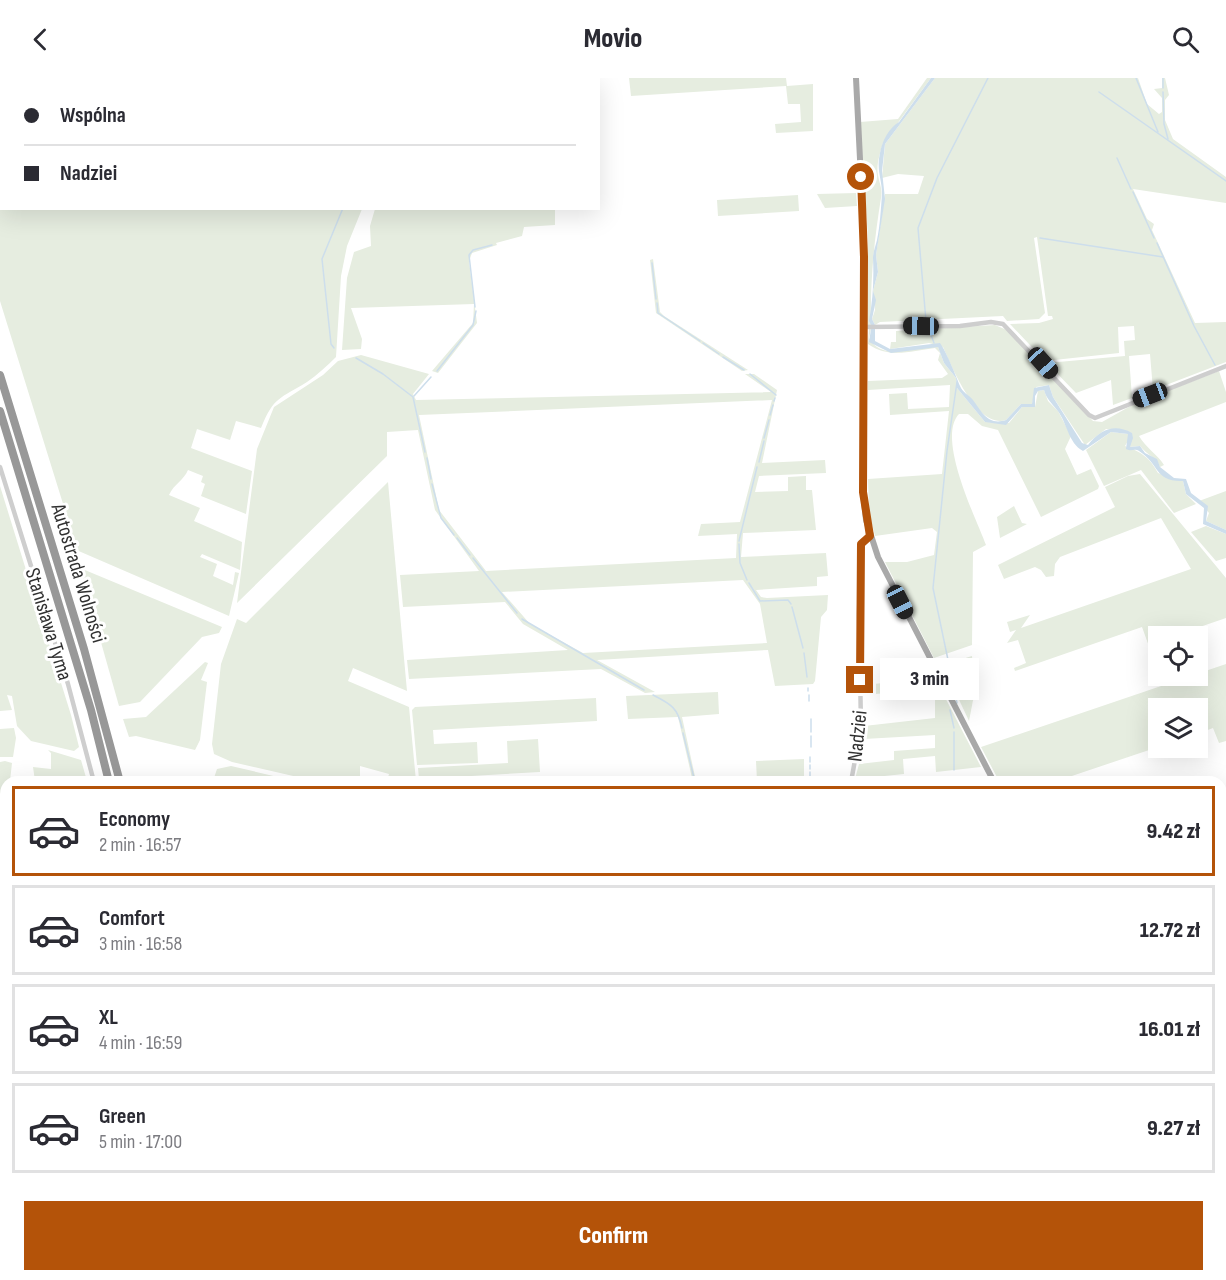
<!DOCTYPE html>
<meta charset="utf-8">
<style>
:root{--surface:#fff;--page:#f7f7f7;--text:#2b2b33;--muted:#7c7c81;--line:#e1e1e2;--accent:#b45309}
body{margin:0;font-family:"Sofia Sans Condensed",sans-serif;background:var(--page);color:var(--text);height:100vh;display:flex;flex-direction:column;font-size:22px;white-space:nowrap}
*{box-sizing:border-box;margin:0}
p{font-size:20px;color:var(--muted)}
.icon{flex:none;width:33px;height:33px;fill:none;stroke:currentColor;stroke-width:2;stroke-linecap:round;stroke-linejoin:round}
.map{position:relative;flex:1;overflow:hidden}
.drawer{position:absolute;left:0px;top:698px;width:1227px;height:506px;display:flex;flex-direction:column;background:var(--surface);border-radius:18px 18px 0 0;box-shadow:0 6px 24px #0002}
.drawer>*{flex:none}
.banner{position:absolute;left:0px;top:0px;width:600px;height:132px;box-shadow:0 6px 24px #0002;display:grid;align-content:center;height:132px;padding:0 24px;background:var(--surface)}
.buttons{position:absolute;left:1148px;top:548px;display:grid;gap:12px}
.buttons a{display:grid;place-items:center;width:60px;height:60px;border-radius:0px;background:var(--surface);box-shadow:0 6px 24px #0002;font-size:30px}
.end{position:absolute;width:27px;height:27px;margin:-14px;border:8px solid #b45309;background:#fff;box-shadow:0 0 0 3px #fff}
.from{border-radius:50%}
.bubble{position:absolute;height:42px;border-radius:0px;background:var(--surface);box-shadow:0 6px 24px #0002;font-size:20px;font-weight:800;line-height:42px;text-align:center}
.car{position:absolute;width:18px;height:36px;margin:-18px -9px;border-radius:8px;box-shadow:0 0 4px 2px #0007;background:linear-gradient(#222 24%,#8ab4d8 0 40%,#222 0 76%,#8ab4d8 0 86%,#222 0)}
.banner b{display:flex;align-items:center;gap:21px;height:57px;font-size:22px}
.banner b+b{border-top:2px solid var(--line)}
.banner i{width:15px;height:15px;background:var(--text)}
ul{padding:10px 0 0;list-style:none}
li{display:flex;align-items:center;gap:18px;height:90px;margin:0 12px 9px;padding:0 12px;border:3px solid var(--line);border-radius:0px}
li div{flex:1}
li b{display:block;font-size:22px}
li em{font-style:normal;font-weight:800}
li.selected{border-color:var(--accent)}
li>.icon{width:54px;height:54px;stroke-width:1.5}
.button{display:flex;gap:12px;margin-top:auto;padding:12px 24px}
.button a{flex:1;height:69px;border-radius:0px;background:var(--accent);color:#fff;font-size:24px;font-weight:800;line-height:69px;text-align:center}
header{display:flex;justify-content:space-between;align-items:center;height:78px;padding:0 24px;background:var(--surface);font-size:27px;font-weight:800}
.map>svg:first-child{display:block}
.green{fill:#e6ede0;fill-rule:evenodd}
.water{fill:#cddeec}
.lines{fill:none;stroke-linecap:round;stroke-linejoin:round}
.stream{stroke:#cddeec;stroke-width:1.5}
.minor{stroke:#cecece;stroke-width:4.5}
.major{stroke:#a9a9a9;stroke-width:6}
.highway{stroke:#989898;stroke-width:8}
.route{stroke:#b45309;stroke-width:8}
.labels{text-anchor:middle;stroke-width:6;stroke-linejoin:round;paint-order:stroke}
.street-label{font-size:21px;fill:#313131;stroke:#fff}
</style>
<header><svg class="icon" aria-label="back" viewBox="0 0 24 24"><path d="M15 5l-7 7 7 7"/></svg>Movio<svg class="icon" aria-label="search" viewBox="0 0 24 24"><circle cx="10" cy="10" r="6"/><path d="M15 15l6 6"/></svg></header>
<div class="map">
<svg width="1226" height="1202" viewBox="0 0 1226 1202">
<rect width="100%" height="100%" fill="#fff"/>
<g class="green">
<path d="M30,0H342L345,1H30Z"/>
<path d="M629,0H786L787,8L813,6V53L776,55L775,46L801,44L800,26H788L786,8L631,18Z"/>
<path d="M927,0H931L883,65C880,75 876,87 878,97C879,105 883,111 881,120C874,162 870,205 871,247H866L868,160L860,44L898,41Z"/>
<path d="M935,0H1138L1147,26L1159,36L1162,34V20L1154,11L1162,10V0H1165L1169,17L1165,22V42L1173,61L1226,99V125L1133,111L1147,141L1154,146L1152,152L1195,245L1226,244V284L1153,312L1150,276L1129,278L1132,320L1113,327L1111,302L1076,315L1047,285L1125,278L1124,263L1135,262L1134,248L1118,249L1119,275L1045,283L1010,246L1039,245L1053,241L1052,238H1048L1037,159L1034,160L1045,235L1039,241L1007,243L1003,238L880,244L875,247L872,241L875,232L873,213L878,194L876,177L885,116H918L924,98L898,96L882,100L885,66Z"/>
<path d="M0,61L2,130L362,131L347,168L341,198L336,279C327,288 317,297 307,304C280,321 274,318 261,350L236,343L230,362L197,351L191,370L252,393L246,436L201,418L205,406L201,404L203,398L188,392C184,402 174,406 169,417L200,430L194,443L242,464L240,492L202,476L200,479L217,486L213,498L233,507L235,494L239,495L229,538L74,471L69,445L0,223Z"/>
<path d="M856,115L857,128L825,130L817,116Z"/>
<path d="M798,117L799,133L718,138L717,122Z"/>
<path d="M375,131H555V147L524,149L522,158L496,165L497,167L472,175L469,183L477,245L438,295L432,293L473,245L474,226L351,230L362,261L361,271L342,272L347,200L354,174L371,168L370,148Z"/>
<path d="M653,181L660,234L664,238L748,292L742,293L656,235L650,182Z"/>
<path d="M995,247L1009,253L1093,343L1102,344L1134,326L1219,293L1226,314V324L1139,358C1146,370 1157,376 1164,387L1160,389C1156,379 1147,377 1140,368L1129,369L1132,355L1106,351L1085,367L1053,319L1049,307L1036,309L1032,326H1021L1006,342C977,351 952,289 943,269L929,265L890,271L891,264H896V253Z"/>
<path d="M869,251H871L869,260C884,286 915,265 938,269L944,285L956,300L957,310L985,344L1009,345L1022,329H1035L1038,313L1044,312L1048,323L1058,333L1071,358L1065,371L1077,397L1091,391L1099,408L1098,411L1041,439L998,352L982,348L968,336H959C936,360 976,440 986,467L973,474L972,567L934,580L885,484H907L934,477L937,454L932,450L875,458L869,434L868,401L942,396L949,333L890,337L889,316L907,315L908,331L949,329L950,307L868,312V303L942,300L948,296L938,282L940,275L935,270C911,273 889,281 868,266Z"/>
<path d="M361,277L429,296L413,316L416,322L771,314L745,296H754L777,312L762,385L825,382L826,395L759,398L755,414L788,413V399L806,398V412H812L816,452L743,455L741,479L826,475L828,498L817,499V508L756,512L761,519L767,520L828,517L827,532L821,539L815,603L813,606L775,608L768,572L597,582L655,614L645,615L601,591L409,601L407,582L568,572L523,546L505,524L403,529L400,497L479,493L435,432L418,352L387,354V378L237,525L257,371L274,329L323,297L338,283ZM772,322L740,444L701,446L698,458L737,456L736,480L486,493L439,432L419,337ZM743,502L760,526L767,565L583,575L530,546L502,514Z"/>
<path d="M1111,354L1128,356L1129,361L1125,368C1142,374 1150,380 1158,395L1183,403L1186,416L1196,426L1174,435L1141,392L1104,408L1086,372Z"/>
<path d="M1140,396L1226,500V540L1191,552L1193,558H1158V584L1155,585L1142,549L1015,593L1014,590L1026,585L1018,562L1007,565L1016,552L1010,554L1007,544L1030,537L1021,550L1191,491L1161,440L1060,479L1055,486L1054,498L1046,499L1041,492L1035,489L1004,501L998,487L1115,429L1105,409L1128,398Z"/>
<path d="M388,404L407,613L353,590L348,603L409,629L416,703H387L389,696L360,688V703H315L232,684L214,676L212,666L221,586L237,541L246,545Z"/>
<path d="M0,408L71,637L79,669L74,673L31,663L17,648L12,618L7,617L12,632L0,633Z"/>
<path d="M1226,413V452L1206,443L1209,435L1199,423Z"/>
<path d="M1014,428L1022,445L1027,446L1000,460L997,439Z"/>
<path d="M1206,448L1226,456V480L1216,483L1191,454Z"/>
<path d="M80,490L222,549L219,555L202,559L140,624L119,628Z"/>
<path d="M972,578L974,617L969,643L954,611L949,585Z"/>
<path d="M205,584L208,585L201,602L207,604L200,662L195,672L136,658L129,659L123,641L146,639Z"/>
<path d="M1226,586V663L1219,665L1213,650L1197,656V630H1158V669L1057,703H999L981,669Z"/>
<path d="M935,600L981,689L936,694L935,678L903,681L904,696L855,701L859,686L894,682V673L935,670V657L864,661V648L935,640V611L863,617V607Z"/>
<path d="M718,614L719,636L682,639L696,703L692,700L678,639L628,641L626,618Z"/>
<path d="M596,620L597,643L433,652L434,666L477,664L478,685L417,687L412,632L415,629Z"/>
<path d="M14,650L16,660L13,679H0V651Z"/>
<path d="M538,661L540,694L419,701L418,690L508,685L507,663Z"/>
<path d="M48,672L81,682L87,703H35L33,689L51,691V675Z"/>
<path d="M804,681V702L757,703L756,683Z"/>
<path d="M5,683L12,685L10,703L6,704L3,762L0,761V684Z"/>
<path d="M231,688L295,703H213L217,691Z"/>
<path d="M219,1197H388L422,1202H219Z"/>
</g>
<g class="water">
<path d="M931,0H935L885,66L882,93L885,121L876,177L878,194L873,213L876,222L872,241L875,247H871L869,243C873,222 874,201 873,180C873,174 876,167 877,162C880,148 881,130 882,116C882,100 876,93 880,75C882,63 889,50 899,44Z"/>
<path d="M871,251H875V263L890,271L940,265C946,273 956,298 960,308C962,314 969,317 973,322C982,334 988,348 1006,342L1021,326H1032L1034,310L1049,307L1053,319L1082,365L1088,367C1100,352 1114,345 1132,355L1133,360L1130,369L1140,368L1145,375L1157,381L1160,389L1174,400L1186,401L1191,415L1208,428L1206,443L1226,452V456L1203,446L1204,430L1186,416L1183,403C1154,404 1160,386 1139,373C1134,370 1132,374 1126,371L1128,356L1111,354L1083,373C1068,365 1067,344 1057,332C1051,324 1047,322 1044,312L1038,313L1035,318V329H1022L1006,347L985,344L957,310L956,300L944,285L938,269L891,275L869,264Z"/>
</g>
<g class="lines">
<g class="stream">
<path d="M1136,0L1158,54"/>
<path d="M1163,0V10"/>
<path d="M1099,14L1226,103"/>
<path d="M1163,14L1164,46L1168,61"/>
<path d="M1117,80L1131,111"/>
<path d="M1133,114L1154,160"/>
<path d="M1040,160L1163,179"/>
<path d="M1157,165L1194,248L1215,287"/>
<path d="M652,185L656,221"/>
<path d="M657,225L658,235L700,263"/>
<path d="M475,229L469,177L473,172L492,167"/>
<path d="M703,265L719,276"/>
<path d="M934,265L926,243L918,150L937,100L988,0"/>
<path d="M334,270L331,266L322,181L343,130"/>
<path d="M723,279L744,292"/>
<path d="M356,280L383,296L413,319L425,374"/>
<path d="M437,293L473,247L476,233"/>
<path d="M750,296L776,317"/>
<path d="M414,318L431,299"/>
<path d="M774,323L775,320"/>
<path d="M770,337L773,327"/>
<path d="M764,360L769,342"/>
<path d="M427,380L431,401"/>
<path d="M759,384L764,363"/>
<path d="M432,406L441,440L454,457"/>
<path d="M457,460L470,477"/>
<path d="M739,463L757,389"/>
<path d="M739,466L740,485L747,502"/>
<path d="M473,480L517,535"/>
<path d="M749,505L760,523L788,522L791,526"/>
<path d="M792,529L803,570"/>
<path d="M522,541L644,612"/>
<path d="M804,575L807,599"/>
<path d="M808,610V613"/>
<path d="M653,617C671,626 678,630 682,650"/>
<path d="M809,617V623"/>
<path d="M957,625L933,510L947,373L957,304"/>
<path d="M950,632L954,650"/>
<path d="M811,654V641"/>
<path d="M954,654V692"/>
<path d="M683,655L695,704"/>
<path d="M811,669V658"/>
<path d="M810,684V679"/>
<path d="M810,691V687"/>
<path d="M810,701V694"/>
<path d="M0,885L6,896"/>
<path d="M0,1084L6,1078"/>
<path d="M885,1197V1202"/>
<path d="M1130,1200V1202"/>
<path d="M159,1202L162,1197"/>
</g>
<g class="minor">
<path d="M864,249L960,248L991,244L1003,246L1089,337L1095,340L1226,288"/>
<path d="M0,389L68,606L94,704"/>
<path d="M851,704L861,649L859,535L861,466L870,458"/>
<path d="M170,1197V1202"/>
<path d="M762,1197L763,1202"/>
</g>
<g class="major">
<path d="M856,0L864,162L863,414L866,442L878,479L994,704"/>
<path d="M1221,1088L1226,1096"/>
</g>
<g class="highway">
<path d="M0,297L84,571L120,704"/>
<path d="M0,333L91,632L109,704"/>
<path d="M186,1197V1202"/>
<path d="M196,1197L197,1202"/>
</g>
</g>
<g class="lines">
<path class="route" d="M860,602L861,466L870,458L863,414L864,179L861,99"/>
</g>
<g class="labels">
<g class="street-label">
<text transform="translate(79 495) rotate(73)" y="7">Autostrada Wolności</text>
<text transform="translate(49 546) rotate(73)" y="7">Stanisława Tyma</text>
<text transform="translate(857 658) rotate(-84)" y="7">Nadziei</text>
</g>
</g>
</svg>
<div class="buttons">
<a><svg class="icon" aria-label="locate" viewBox="0 0 24 24"><circle cx="12" cy="12" r="6"/><path d="M12 2v4M12 18v4M2 12h4M18 12h4"/></svg></a>
<a><svg class="icon" aria-label="layers" viewBox="0 0 24 24"><path d="M12 4l9 5-9 5-9-5zM3 14l9 5 9-5"/></svg></a>
</div>
<i class="end from" style="left:861px;top:99px"></i>
<i class="end" style="left:860px;top:602px"></i>
<div class="bubble" style="left:880px;top:580px;width:99px">3 min</div>
<i class="car" style="left:921px;top:248px;rotate:271deg"></i>
<i class="car" style="left:1043px;top:285px;rotate:138deg"></i>
<i class="car" style="left:1150px;top:317px;rotate:249deg"></i>
<i class="car" style="left:900px;top:524px;rotate:153deg"></i>
<div class="banner">
<b><i class="from"></i>Wspólna</b>
<b><i></i>Nadziei</b>
</div>
<section class="drawer">
<ul>
<li class="selected"><svg class="icon" aria-label="car" viewBox="0 0 24 24"><path d="M5 17H2v-5l4-1 3-4h7l3 4 3 1v5h-3M9 17h6M6 11h13"/><circle cx="7" cy="17" r="2"/><circle cx="17" cy="17" r="2"/></svg><div><b>Economy</b><p>2 min · 16:57</p></div><em>9.42 zł</em></li>
<li><svg class="icon" aria-label="car" viewBox="0 0 24 24"><path d="M5 17H2v-5l4-1 3-4h7l3 4 3 1v5h-3M9 17h6M6 11h13"/><circle cx="7" cy="17" r="2"/><circle cx="17" cy="17" r="2"/></svg><div><b>Comfort</b><p>3 min · 16:58</p></div><em>12.72 zł</em></li>
<li><svg class="icon" aria-label="car" viewBox="0 0 24 24"><path d="M5 17H2v-5l4-1 3-4h7l3 4 3 1v5h-3M9 17h6M6 11h13"/><circle cx="7" cy="17" r="2"/><circle cx="17" cy="17" r="2"/></svg><div><b>XL</b><p>4 min · 16:59</p></div><em>16.01 zł</em></li>
<li><svg class="icon" aria-label="car" viewBox="0 0 24 24"><path d="M5 17H2v-5l4-1 3-4h7l3 4 3 1v5h-3M9 17h6M6 11h13"/><circle cx="7" cy="17" r="2"/><circle cx="17" cy="17" r="2"/></svg><div><b>Green</b><p>5 min · 17:00</p></div><em>9.27 zł</em></li>
</ul>
<div class="button"><a>Confirm</a></div>
</section>
</div>
